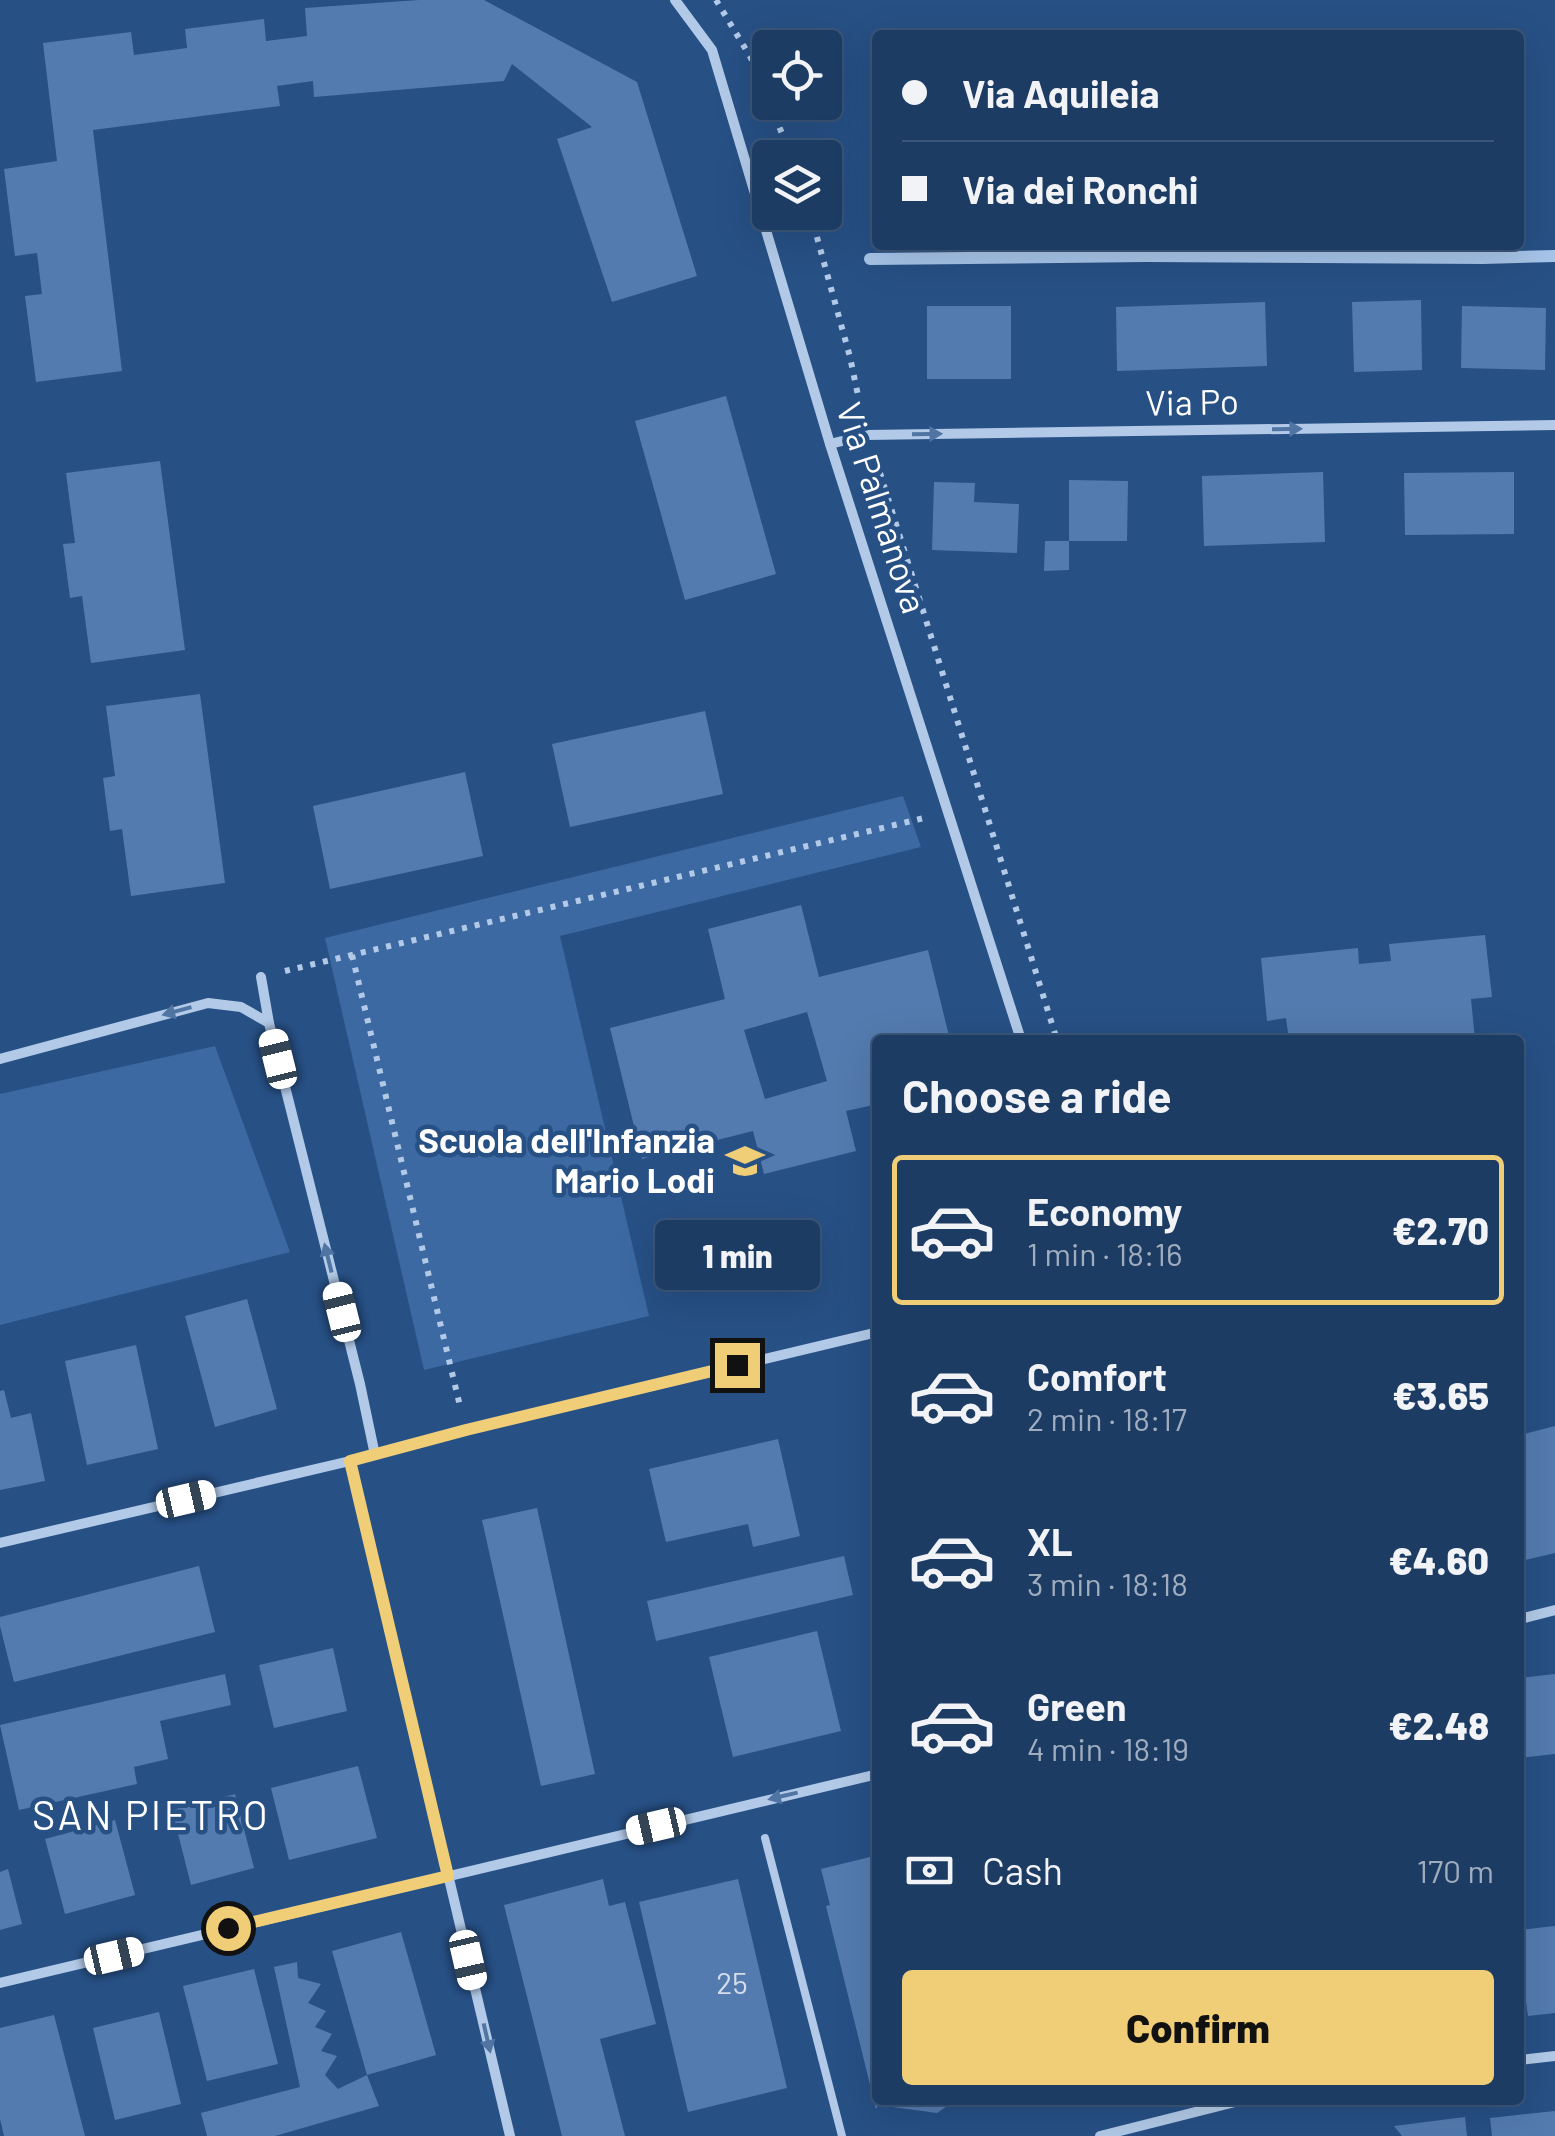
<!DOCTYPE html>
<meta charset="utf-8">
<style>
:root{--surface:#1d3c64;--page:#25436a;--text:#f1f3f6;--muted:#a0adbf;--line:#3b5678;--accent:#f0ce78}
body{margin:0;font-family:Barlow,sans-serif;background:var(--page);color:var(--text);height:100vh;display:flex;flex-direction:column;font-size:38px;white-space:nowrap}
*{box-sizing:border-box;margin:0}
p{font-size:32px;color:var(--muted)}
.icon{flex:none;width:55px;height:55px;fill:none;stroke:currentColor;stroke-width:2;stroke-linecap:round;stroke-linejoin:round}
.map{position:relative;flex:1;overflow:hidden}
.side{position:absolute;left:872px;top:1035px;width:652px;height:1070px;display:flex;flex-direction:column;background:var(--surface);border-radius:10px;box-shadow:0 10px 40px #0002,0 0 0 2px var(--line)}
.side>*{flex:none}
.banner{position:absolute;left:872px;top:30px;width:652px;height:220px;border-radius:10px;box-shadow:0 10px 40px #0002,0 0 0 2px var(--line);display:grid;align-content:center;height:220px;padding:0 30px;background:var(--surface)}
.tools{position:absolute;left:752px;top:30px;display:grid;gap:20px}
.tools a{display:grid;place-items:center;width:90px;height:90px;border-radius:10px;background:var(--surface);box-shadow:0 10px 40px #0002,0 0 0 2px var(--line);font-size:50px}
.end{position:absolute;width:45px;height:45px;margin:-22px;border:12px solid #f0ce78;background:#111;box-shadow:0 0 0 5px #111}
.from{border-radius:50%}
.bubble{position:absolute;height:70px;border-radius:10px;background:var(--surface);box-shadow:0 10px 40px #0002,0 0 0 2px var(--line);font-size:32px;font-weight:800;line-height:70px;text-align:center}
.car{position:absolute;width:30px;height:60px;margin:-30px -15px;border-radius:12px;box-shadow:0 0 8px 2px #0007;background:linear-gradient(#fff 24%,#345 0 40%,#fff 0 76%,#345 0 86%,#fff 0)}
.banner b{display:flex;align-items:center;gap:35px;height:95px;font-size:38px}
.banner b+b{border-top:2px solid var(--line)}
.banner i{width:25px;height:25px;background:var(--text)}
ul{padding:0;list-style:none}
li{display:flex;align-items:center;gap:30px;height:150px;margin:0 20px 15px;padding:0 10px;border:5px solid transparent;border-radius:10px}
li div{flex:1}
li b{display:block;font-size:38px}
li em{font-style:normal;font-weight:800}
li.active{border-color:var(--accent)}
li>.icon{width:90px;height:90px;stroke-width:1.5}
h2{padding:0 30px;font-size:45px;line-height:120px}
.pay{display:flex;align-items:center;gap:25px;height:110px;padding:0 30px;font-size:38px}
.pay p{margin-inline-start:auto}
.action{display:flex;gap:20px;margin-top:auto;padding:20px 30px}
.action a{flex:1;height:115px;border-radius:10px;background:var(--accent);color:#111;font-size:40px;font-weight:800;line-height:115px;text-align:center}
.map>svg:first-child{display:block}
.green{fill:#3c69a2}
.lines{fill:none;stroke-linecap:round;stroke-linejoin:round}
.stream{stroke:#a6c4e8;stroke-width:12}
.building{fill:#547baf;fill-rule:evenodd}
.path{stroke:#b2cae8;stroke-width:6;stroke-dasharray:5 8;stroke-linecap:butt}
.lane{stroke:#b2cae8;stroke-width:8}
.street{stroke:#b2cae8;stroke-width:10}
.oneway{fill:#5175a3}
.route{stroke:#f0ce78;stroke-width:12}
.labels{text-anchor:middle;stroke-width:9;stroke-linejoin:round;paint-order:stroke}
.number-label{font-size:30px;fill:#d4deeb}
.street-label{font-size:35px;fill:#fff;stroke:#275085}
.poi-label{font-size:35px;font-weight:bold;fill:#fff;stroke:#275085;text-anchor:end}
.quarter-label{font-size:40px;letter-spacing:2.5px;fill:#fff;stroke:#275085}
</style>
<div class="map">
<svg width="1555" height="2136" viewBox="0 0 1555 2136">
<rect width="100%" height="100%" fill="#275085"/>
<g class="green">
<path d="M903,796L921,847L560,936L649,1316L424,1370L325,938Z"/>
<path d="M215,1046L290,1252L0,1325V1094Z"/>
</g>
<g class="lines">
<path class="stream" d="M870,259L1147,256L1483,258L1555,256"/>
</g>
<g class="building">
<path d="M419,0H484L637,82L697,276L612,302L557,139L592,127L512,64L504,81L314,97L313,81L277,86L280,106L93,130L122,371L36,382L25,296L42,294L37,253L15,256L4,169L57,161L43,43L131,32L134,55L187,48L185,29L264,19L266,41L307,36L305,8Z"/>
<path d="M1421,300L1422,370L1354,372L1352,302Z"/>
<path d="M1265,302L1267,366L1117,371L1116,307Z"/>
<rect x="927" y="306" width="84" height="73"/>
<path d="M1462,306L1546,308L1545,370L1461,368Z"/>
<path d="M726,396L776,574L685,600L635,421Z"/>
<path d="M160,461L185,650L91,663L82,596L70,598L63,544L75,543L66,473Z"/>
<path d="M1323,472L1325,542L1204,546L1202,476Z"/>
<path d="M1514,472V534L1405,535L1404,473Z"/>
<path d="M1069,480L1128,481L1127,541H1069V570L1044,571L1045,541H1069Z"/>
<path d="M934,482L975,483L974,502L1019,504L1017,553L932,550Z"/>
<path d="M200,694L225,883L131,896L122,829L110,831L103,778L115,776L106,706Z"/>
<path d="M705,711L723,794L570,827L552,744Z"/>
<path d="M465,772L483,856L330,889L313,806Z"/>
<path d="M801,905L819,977L928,950L950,1040H878V1104L846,1111L856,1151L764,1174L753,1131L642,1159L610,1028L725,999L708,929ZM807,1012L827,1081L765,1099L744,1030Z"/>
<path d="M1485,935L1492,997L1471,999L1475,1040H1289L1286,1018L1267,1021L1261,958L1358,948L1359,964L1391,961L1389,944Z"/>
<path d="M247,1299L277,1409L215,1427L185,1316Z"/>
<path d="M136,1345L158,1449L87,1465L65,1361Z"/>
<path d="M4,1390L11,1418L31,1413L45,1481L0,1490V1391Z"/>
<path d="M1555,1426V1553L1521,1561L1520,1435Z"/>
<path d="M778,1439L800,1536L753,1547L748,1524L666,1542L649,1469Z"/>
<path d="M537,1508L595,1774L541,1786L482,1520Z"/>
<path d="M844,1556L853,1595L656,1641L647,1601Z"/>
<path d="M199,1566L215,1632L14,1682L0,1626V1617Z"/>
<path d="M817,1631L841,1731L733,1757L709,1657Z"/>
<path d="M333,1648L347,1711L274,1728L259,1665Z"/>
<path d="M225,1674L231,1705L160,1721L168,1759L134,1767L137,1784L19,1810L0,1725Z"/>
<path d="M1555,1674V1754L1520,1758V1678Z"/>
<path d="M358,1766L377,1838L289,1860L271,1788Z"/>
<path d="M235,1794L254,1868L191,1885L172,1810Z"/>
<path d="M115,1820L135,1895L65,1914L45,1839Z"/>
<path d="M878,1855V2100H956L937,2113L878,2105L876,2109L826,1906L830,1905L821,1869Z"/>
<path d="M8,1869L22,1924L0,1930V1872Z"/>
<path d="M603,1879L609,1906L625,1902L656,2024L600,2039L625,2136H562L504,1905Z"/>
<path d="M738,1879L787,2088L688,2112L639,1902Z"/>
<path d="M1555,1926V2013L1528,2016L1520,1956V1930Z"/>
<path d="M401,1932L436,2055L367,2075L332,1951Z"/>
<path d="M297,1962L298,1978L321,1984L308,2003L326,2011L315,2027L332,2034L321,2051L337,2056L325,2075L338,2089L367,2075L379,2106L275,2136H207L201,2113L300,2087L274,1967Z"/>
<path d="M254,1969L278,2064L207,2081L183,1986Z"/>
<path d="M159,2012L181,2104L115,2120L93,2028Z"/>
<path d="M54,2015L85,2136H4L0,2119V2028Z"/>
<path d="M1555,2111V2136H1492L1490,2118Z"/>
<path d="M1465,2117L1467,2136H1402L1394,2126Z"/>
</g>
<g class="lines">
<g class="path">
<path d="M716,0L751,58L792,158"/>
<path d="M810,212L850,357L861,410"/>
<path d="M876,460L1057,1040"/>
<path d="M352,955L460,1406"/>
<path d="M285,971L924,818"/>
</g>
<path class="lane" d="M765,1838L842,2136"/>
<g class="street">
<path d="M675,0L712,50L830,444L1021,1040"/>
<path d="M830,444L866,435L1555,425"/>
<path d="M261,977L269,1023L360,1384L375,1455"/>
<path d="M0,1059L208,1003L241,1007L269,1023"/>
<path d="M350,1461L510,2136"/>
<path d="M0,1543L350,1461L466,1430L878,1332"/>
<path d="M1520,1619L1555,1610"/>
<path d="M0,1983L878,1774"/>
<path d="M1520,2060L1555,2056"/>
<path d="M1100,2136L1243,2100"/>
</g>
</g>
<defs><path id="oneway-solid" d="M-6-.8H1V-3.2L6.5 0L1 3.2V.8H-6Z" transform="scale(2.5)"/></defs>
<g class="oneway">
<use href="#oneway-solid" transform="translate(1287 429) rotate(-1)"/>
<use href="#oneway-solid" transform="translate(927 434) rotate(-1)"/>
<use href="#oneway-solid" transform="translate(177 1011) rotate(165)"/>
<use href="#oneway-solid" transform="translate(328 1258) rotate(-104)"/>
<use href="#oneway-solid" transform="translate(783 1796) rotate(167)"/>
<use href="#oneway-solid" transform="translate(487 2038) rotate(77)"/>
</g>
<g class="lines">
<path class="route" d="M228,1928L448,1876L350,1461L466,1430L737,1365"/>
</g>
<defs>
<g id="school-bare" transform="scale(3)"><path d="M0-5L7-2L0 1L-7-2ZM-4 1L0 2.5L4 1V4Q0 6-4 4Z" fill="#f0ce78" stroke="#275085" stroke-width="2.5" paint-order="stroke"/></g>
</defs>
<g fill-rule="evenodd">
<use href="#school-bare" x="745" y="1161"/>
</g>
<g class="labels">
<g class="number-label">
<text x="732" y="1994">25</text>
</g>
<g class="street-label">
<text transform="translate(1192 403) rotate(-1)" y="12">Via Po</text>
<text transform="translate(881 508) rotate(72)" y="12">Via Palmanova</text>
</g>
<g class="poi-label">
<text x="715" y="1153">Scuola dell'Infanzia<tspan x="715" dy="40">Mario Lodi</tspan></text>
</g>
<g class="quarter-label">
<text x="151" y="1830">SAN PIETRO</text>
</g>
</g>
</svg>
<div class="tools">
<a><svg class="icon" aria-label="locate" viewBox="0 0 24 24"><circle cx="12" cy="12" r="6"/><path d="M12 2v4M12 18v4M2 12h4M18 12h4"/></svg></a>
<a><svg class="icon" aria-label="layers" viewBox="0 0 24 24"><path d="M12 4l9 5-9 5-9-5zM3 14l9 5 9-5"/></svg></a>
</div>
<i class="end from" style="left:228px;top:1928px"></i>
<i class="end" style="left:737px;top:1365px"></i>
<div class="bubble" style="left:655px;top:1220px;width:165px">1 min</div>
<i class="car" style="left:278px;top:1059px;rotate:346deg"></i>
<i class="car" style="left:342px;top:1312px;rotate:346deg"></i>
<i class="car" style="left:186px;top:1499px;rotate:77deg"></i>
<i class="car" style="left:656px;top:1826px;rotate:257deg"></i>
<i class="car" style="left:114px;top:1956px;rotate:77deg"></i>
<i class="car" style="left:468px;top:1960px;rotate:167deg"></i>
<div class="banner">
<b><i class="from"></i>Via Aquileia</b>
<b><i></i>Via dei Ronchi</b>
</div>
<section class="side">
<h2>Choose a ride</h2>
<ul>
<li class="active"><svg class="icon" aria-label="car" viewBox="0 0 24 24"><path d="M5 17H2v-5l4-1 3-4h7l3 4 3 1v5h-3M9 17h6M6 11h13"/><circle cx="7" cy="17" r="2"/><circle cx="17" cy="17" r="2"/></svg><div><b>Economy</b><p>1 min · 18:16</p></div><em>€2.70</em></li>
<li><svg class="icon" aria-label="car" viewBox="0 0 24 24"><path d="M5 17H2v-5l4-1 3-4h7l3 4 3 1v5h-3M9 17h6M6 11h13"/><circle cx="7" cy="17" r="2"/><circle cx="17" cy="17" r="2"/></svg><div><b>Comfort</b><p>2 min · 18:17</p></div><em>€3.65</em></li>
<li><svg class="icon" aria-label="car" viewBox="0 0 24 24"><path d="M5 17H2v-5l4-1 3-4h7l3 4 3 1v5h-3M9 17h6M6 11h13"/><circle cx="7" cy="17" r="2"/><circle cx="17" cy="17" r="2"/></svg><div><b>XL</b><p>3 min · 18:18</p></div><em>€4.60</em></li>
<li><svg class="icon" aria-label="car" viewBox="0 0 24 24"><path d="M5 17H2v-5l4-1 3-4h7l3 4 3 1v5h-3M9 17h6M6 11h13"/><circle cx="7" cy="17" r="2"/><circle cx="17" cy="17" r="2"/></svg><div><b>Green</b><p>4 min · 18:19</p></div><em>€2.48</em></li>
</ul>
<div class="pay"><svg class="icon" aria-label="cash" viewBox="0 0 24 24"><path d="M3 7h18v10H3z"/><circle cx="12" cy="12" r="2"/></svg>Cash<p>170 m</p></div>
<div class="action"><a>Confirm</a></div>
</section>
</div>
